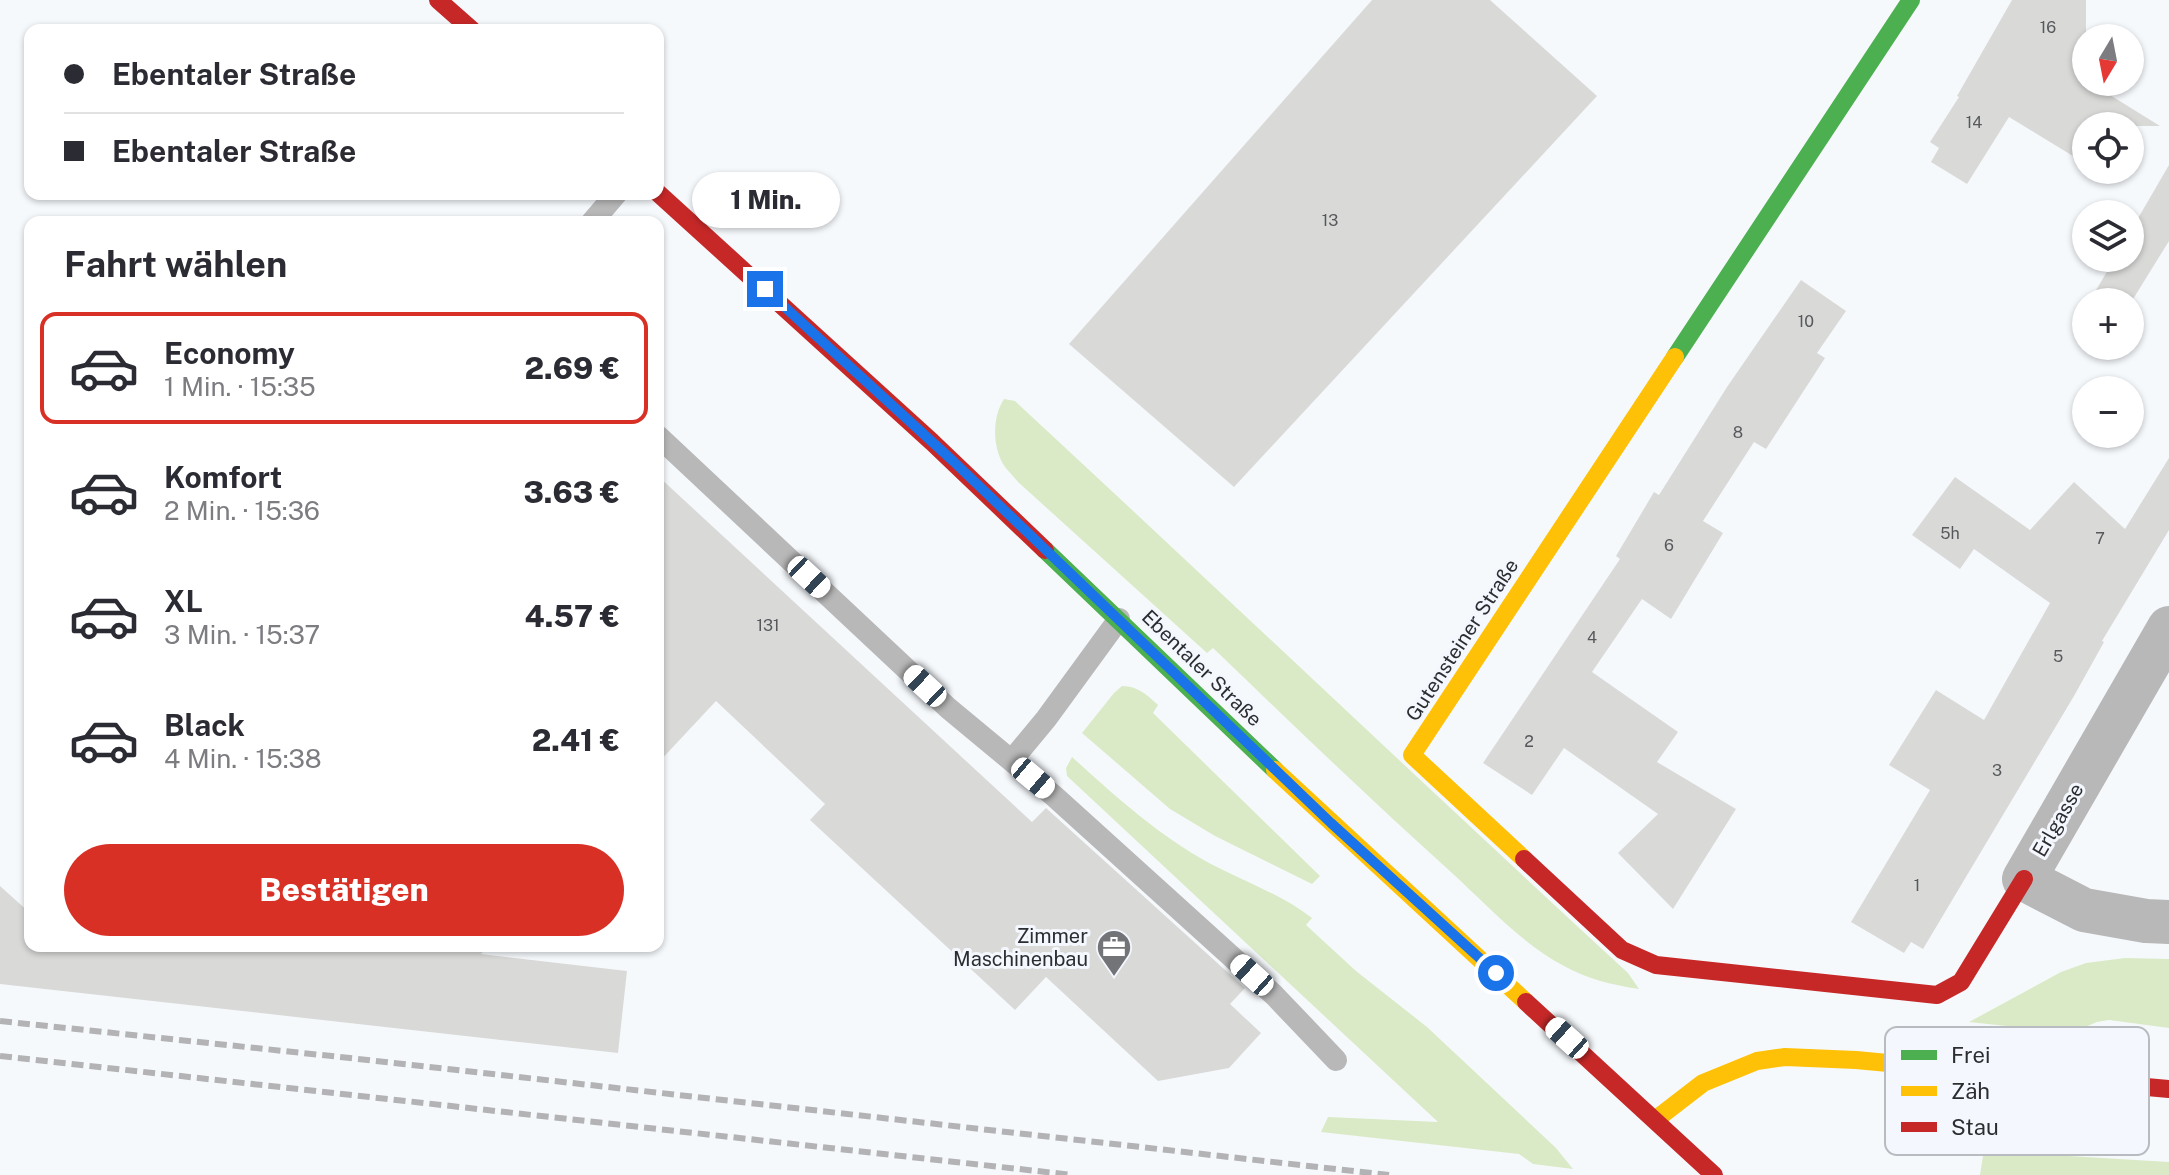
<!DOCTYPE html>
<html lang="de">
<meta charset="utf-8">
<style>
:root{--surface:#fff;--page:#f2f2f3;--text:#2b2b33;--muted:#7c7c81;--line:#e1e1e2;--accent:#d93025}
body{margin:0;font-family:"Public Sans",sans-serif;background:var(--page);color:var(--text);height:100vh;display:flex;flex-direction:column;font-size:30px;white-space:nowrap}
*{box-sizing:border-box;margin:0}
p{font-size:26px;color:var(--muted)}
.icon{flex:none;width:44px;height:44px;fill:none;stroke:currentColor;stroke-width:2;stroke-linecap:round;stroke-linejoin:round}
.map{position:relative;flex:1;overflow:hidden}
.panel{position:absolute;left:24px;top:216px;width:640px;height:736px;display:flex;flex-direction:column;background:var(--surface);border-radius:16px;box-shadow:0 2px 6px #0004}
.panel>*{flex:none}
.hud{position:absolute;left:24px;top:24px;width:640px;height:176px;border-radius:16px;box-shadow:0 2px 6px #0004;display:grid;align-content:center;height:176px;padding:0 40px;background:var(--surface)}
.needle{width:52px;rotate:190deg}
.tools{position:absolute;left:2072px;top:24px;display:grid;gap:16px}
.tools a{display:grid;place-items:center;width:72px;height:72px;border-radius:50%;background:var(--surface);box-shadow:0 2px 6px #0004;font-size:40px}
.end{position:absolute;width:36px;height:36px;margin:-18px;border:10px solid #1a73e8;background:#fff;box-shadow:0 0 0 4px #fff}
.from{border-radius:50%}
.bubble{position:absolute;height:56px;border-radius:28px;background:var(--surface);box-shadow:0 2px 6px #0004;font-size:26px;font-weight:800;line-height:56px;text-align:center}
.car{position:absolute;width:24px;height:48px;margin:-24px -12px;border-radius:10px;box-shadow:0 0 6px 2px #0007;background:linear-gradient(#fff 24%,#345 0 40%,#fff 0 76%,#345 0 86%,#fff 0)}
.hud b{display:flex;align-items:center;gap:28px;height:76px;font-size:30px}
.hud b+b{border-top:2px solid var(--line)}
.hud i{width:20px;height:20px;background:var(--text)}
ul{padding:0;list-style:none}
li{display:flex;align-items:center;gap:24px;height:112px;margin:0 16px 12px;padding:0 24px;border:4px solid transparent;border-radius:16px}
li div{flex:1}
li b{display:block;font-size:30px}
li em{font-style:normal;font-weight:800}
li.current{border-color:var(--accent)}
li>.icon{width:72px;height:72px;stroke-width:1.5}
h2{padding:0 40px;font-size:36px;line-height:96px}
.cta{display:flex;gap:16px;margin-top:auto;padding:16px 40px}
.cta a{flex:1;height:92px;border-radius:48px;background:var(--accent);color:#fff;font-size:32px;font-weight:800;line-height:92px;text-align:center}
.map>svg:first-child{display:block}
.green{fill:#daeac6}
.building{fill:#d9d9d8}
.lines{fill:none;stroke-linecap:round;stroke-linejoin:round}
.lane{stroke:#b8b8b8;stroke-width:22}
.street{stroke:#b8b8b8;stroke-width:44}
.fast{stroke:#4caf50;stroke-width:18}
.slow{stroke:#ffc107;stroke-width:18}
.jam{stroke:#c62828;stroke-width:18}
.rail{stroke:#b3b3b5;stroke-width:6;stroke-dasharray:12 6;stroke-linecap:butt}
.route{stroke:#1a73e8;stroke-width:10}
.labels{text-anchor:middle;stroke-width:6;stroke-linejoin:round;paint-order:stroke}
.number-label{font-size:16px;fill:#56585b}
.street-label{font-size:20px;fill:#2b2d31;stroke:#f4f8fe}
.poi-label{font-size:20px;fill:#2b2d31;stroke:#f4f8fe;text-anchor:end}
.key{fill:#f4f8fe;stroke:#b8bbc0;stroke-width:2}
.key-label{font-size:22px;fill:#2b2d31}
</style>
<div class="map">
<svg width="2169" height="1175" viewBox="0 0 2169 1175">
<rect width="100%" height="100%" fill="#f6f9fc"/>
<g class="green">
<path d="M1004,399L1015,401C1220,591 1423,784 1628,973L1639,989C1613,985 1587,979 1564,966C1522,944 1487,905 1452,873C1371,800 1292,724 1213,648L1207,653L1018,482C1014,477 1009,472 1005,467C992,448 992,417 1004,399Z"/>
<path d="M1122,686C1138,686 1147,695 1158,705L1153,713L1320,876L1312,884L1215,836L1170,809L1082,733L1114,693Z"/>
<path d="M1072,757C1114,795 1158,835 1209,863C1243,881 1281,894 1312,918L1306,925L1356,971L1427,1027L1556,1148L1573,1169L1533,1164L1519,1154L1321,1132L1328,1117L1438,1122L1067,776L1066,768Z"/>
<path d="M2125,958L2169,959V1028L2109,1020L2097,1022L2071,1033L1969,1022L2061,972L2086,963Z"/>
<path d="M1989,1151L2169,1162V1175H1980L1983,1156Z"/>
</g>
<g class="building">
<path d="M1372,0H1490L1597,96L1234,487L1069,344Z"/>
<path d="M2012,0H2086V82H2089L2160,126H2086V164L2009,117L1967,184L1931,162L1939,148L1930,142L1959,97L1957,96Z"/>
<path d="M2169,165V241L2130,304V302H2089L2115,258H2130V232Z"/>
<path d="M1801,280L1846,311L1817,353L1825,358L1766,449L1754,442L1703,521L1723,533L1671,619L1642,599L1592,672L1678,732L1657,762L1736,809L1673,909L1618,853L1658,814L1564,748L1532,795L1483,763L1620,559L1616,556L1654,492L1659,495L1727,387Z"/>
<path d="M2086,307V336L2073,329Z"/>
<path d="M2169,458V530L2102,641L2104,642L2074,696L1923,949L1911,942L1904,953L1851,922L1930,790L1889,765L1936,690L1984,720L2050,603L1974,549L1960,569L1912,535L1955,477L2030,530L2074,482L2125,529Z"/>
<path d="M658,476L1032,822L1046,808L1245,988L1230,1004L1261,1033L1229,1068L1158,1081L1046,977L1015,1010L810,820L825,804L716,701L658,763Z"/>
<path d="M0,886L30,913V946H489L481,954L627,971L618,1053L0,984Z"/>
</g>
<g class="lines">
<g class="lane">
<path d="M592,222L616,194"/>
<path d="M658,436L948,708L1054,796L1274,995L1336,1060"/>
<path d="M1012,760L1046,719L1119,619"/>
</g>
<path class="street" d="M2169,628L2024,879L2084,910L2146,921L2169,922"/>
<g class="fast">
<path d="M1675,357L1911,0"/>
<path d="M1045,550L1275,770"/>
</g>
<g class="slow">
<path d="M1275,770L1526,1002"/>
<path d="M1524,859L1412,755L1675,357"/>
<path d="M1655,1120L1703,1083L1757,1061L1785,1057L1856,1060L2048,1078"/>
</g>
<g class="jam">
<path d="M438,0L472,30"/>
<path d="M658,193L932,442L1045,550"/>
<path d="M1524,859L1622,950L1656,965L1937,995L1961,982L2024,879"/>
<path d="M1526,1002L1714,1175"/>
<path d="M2048,1078L2169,1089"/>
</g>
<g class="rail">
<path d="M0,1021L350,1058L1389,1175"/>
<path d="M0,1056L1073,1175"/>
</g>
</g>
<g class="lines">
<path class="route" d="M765,289L953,461L1331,823L1496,973"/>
</g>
<defs>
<g id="office-pin" transform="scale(1.8)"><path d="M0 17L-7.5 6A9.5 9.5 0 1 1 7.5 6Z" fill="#727478" stroke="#f4f8fe"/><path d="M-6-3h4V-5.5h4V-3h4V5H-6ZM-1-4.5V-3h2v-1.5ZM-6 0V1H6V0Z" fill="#fff"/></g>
</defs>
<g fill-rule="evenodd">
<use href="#office-pin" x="1114" y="947"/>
</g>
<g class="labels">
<g class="number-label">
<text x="2048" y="33">16</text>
<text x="1974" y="128">14</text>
<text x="1330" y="226">13</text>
<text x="1806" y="327">10</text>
<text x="1738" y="438">8</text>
<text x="1950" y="539">5h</text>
<text x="2100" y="544">7</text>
<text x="1669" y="551">6</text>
<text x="768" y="631">131</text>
<text x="1592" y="643">4</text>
<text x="2058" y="662">5</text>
<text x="1529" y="747">2</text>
<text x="1997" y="776">3</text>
<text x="1917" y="891">1</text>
</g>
<g class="street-label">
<text transform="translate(1462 640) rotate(-57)" y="7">Gutensteiner Straße</text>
<text transform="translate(1202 668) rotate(44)" y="7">Ebentaler Straße</text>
<text transform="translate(2058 820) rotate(-60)" y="7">Erlgasse</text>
</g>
<g class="poi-label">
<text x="1088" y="943">Zimmer<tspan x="1088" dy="23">Maschinenbau</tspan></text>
</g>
</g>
<rect x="1885" y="1027" width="264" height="128" rx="12" class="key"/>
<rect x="1901" y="1050" width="36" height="10" fill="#4caf50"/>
<rect x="1901" y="1086" width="36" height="10" fill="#ffc107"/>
<rect x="1901" y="1122" width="36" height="10" fill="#c62828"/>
<g class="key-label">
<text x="1951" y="1063">Frei</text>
<text x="1951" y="1099">Zäh</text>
<text x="1951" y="1135">Stau</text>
</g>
</svg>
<div class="tools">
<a><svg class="needle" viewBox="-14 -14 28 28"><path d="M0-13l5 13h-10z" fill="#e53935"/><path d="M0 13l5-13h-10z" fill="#7c7c81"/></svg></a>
<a><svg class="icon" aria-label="locate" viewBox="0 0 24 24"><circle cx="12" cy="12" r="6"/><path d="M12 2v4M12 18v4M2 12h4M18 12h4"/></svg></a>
<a><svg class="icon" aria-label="layers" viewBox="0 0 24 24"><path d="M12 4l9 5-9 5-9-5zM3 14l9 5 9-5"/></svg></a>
<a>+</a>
<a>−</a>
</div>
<i class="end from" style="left:1496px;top:973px"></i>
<i class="end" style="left:765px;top:289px"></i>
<div class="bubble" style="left:692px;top:172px;width:148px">1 Min.</div>
<i class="car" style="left:809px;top:577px;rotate:133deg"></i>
<i class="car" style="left:925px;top:686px;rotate:313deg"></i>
<i class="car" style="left:1033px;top:778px;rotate:130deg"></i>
<i class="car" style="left:1252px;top:975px;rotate:312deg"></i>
<i class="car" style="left:1567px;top:1038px;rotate:312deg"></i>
<div class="hud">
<b><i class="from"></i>Ebentaler Straße</b>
<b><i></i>Ebentaler Straße</b>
</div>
<section class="panel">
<h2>Fahrt wählen</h2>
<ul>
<li class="current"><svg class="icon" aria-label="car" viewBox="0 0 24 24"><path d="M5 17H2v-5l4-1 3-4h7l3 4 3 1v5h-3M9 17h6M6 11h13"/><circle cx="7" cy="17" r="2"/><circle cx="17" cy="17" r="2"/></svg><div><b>Economy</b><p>1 Min. · 15:35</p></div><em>2.69 €</em></li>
<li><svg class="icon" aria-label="car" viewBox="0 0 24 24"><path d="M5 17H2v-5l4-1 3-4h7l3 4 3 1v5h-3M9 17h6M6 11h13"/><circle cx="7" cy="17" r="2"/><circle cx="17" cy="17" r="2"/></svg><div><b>Komfort</b><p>2 Min. · 15:36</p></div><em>3.63 €</em></li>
<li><svg class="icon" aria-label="car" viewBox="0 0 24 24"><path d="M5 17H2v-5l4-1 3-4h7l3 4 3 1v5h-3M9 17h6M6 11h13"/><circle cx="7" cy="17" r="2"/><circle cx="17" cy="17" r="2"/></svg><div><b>XL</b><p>3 Min. · 15:37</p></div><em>4.57 €</em></li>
<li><svg class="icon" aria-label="car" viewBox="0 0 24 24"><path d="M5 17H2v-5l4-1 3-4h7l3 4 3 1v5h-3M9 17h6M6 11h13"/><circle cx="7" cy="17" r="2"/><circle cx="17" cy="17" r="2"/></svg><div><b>Black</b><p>4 Min. · 15:38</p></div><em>2.41 €</em></li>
</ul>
<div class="cta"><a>Bestätigen</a></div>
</section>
</div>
